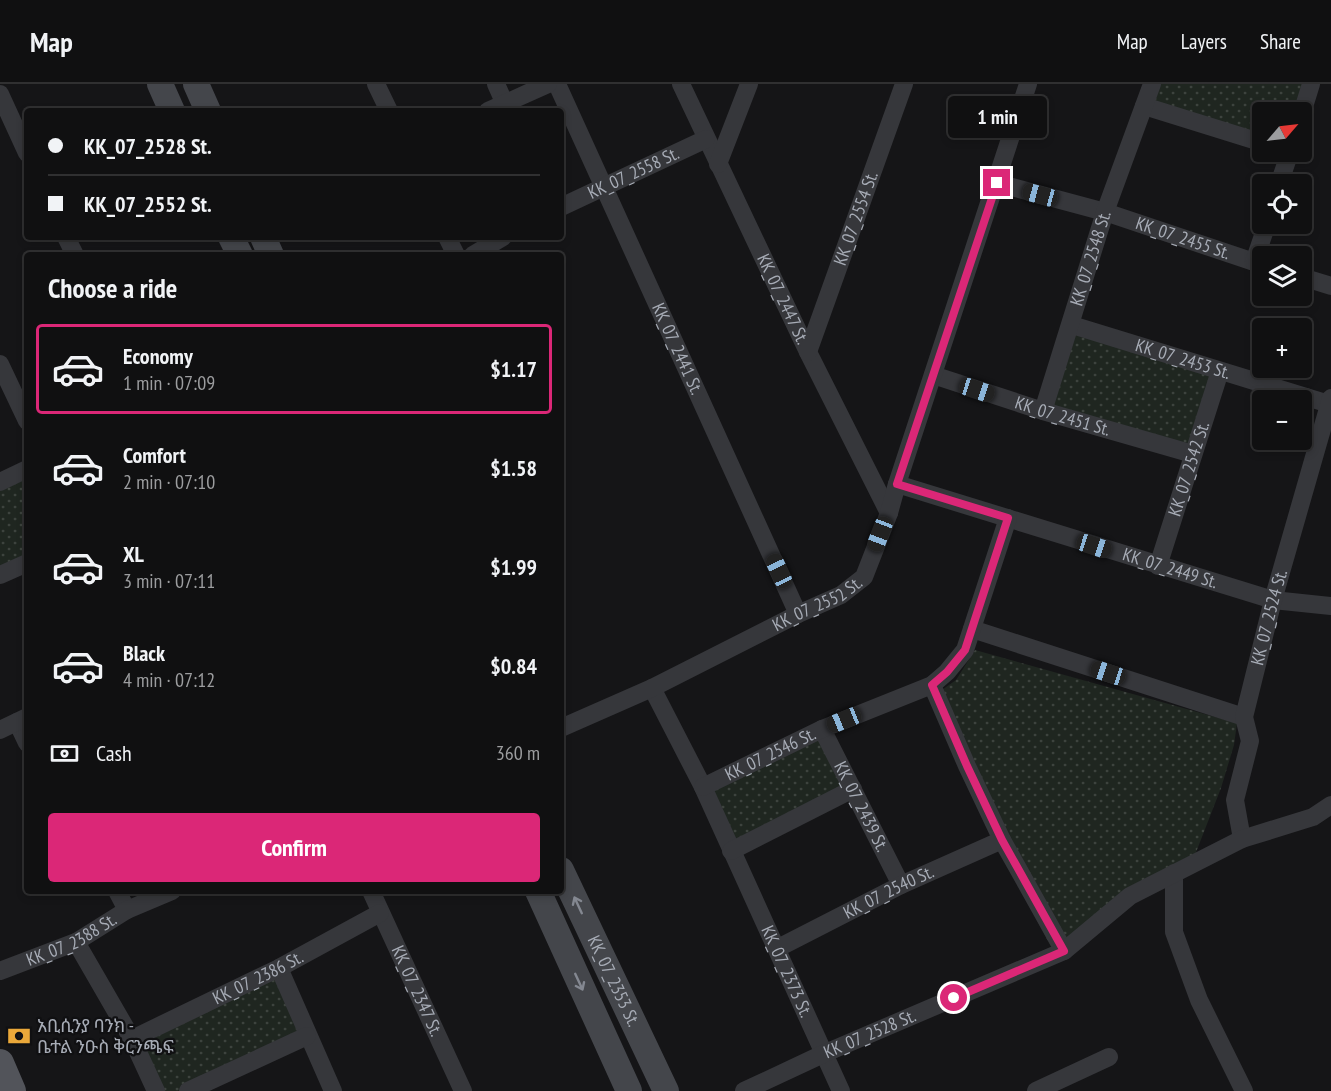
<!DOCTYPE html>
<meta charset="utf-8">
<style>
:root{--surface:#101011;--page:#19191a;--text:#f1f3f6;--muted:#9c9d9f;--line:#303031;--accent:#db2777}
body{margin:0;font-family:"PT Sans Narrow","Noto Sans Ethiopic",sans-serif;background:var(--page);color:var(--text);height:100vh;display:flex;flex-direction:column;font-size:22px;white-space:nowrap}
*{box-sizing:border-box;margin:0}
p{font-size:20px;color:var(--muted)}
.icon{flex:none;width:33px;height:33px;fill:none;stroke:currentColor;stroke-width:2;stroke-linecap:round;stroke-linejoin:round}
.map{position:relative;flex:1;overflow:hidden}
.side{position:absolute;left:24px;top:168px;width:540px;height:642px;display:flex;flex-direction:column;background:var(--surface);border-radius:6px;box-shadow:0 3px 9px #0003,0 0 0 2px var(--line)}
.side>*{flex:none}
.banner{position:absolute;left:24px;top:24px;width:540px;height:132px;border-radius:6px;box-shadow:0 3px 9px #0003,0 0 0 2px var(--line);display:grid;align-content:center;height:132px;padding:0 24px;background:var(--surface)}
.needle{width:39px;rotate:62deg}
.buttons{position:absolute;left:1252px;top:18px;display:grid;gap:12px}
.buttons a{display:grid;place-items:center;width:60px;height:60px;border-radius:6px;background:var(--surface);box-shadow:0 3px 9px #0003,0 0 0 2px var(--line);font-size:30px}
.end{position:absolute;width:27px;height:27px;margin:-14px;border:8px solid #db2777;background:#fff;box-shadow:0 0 0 3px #fff}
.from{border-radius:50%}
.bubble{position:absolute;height:42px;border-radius:6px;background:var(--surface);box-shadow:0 3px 9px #0003,0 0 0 2px var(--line);font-size:20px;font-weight:700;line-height:42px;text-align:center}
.car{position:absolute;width:18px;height:36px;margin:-18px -9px;border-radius:8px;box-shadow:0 0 4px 2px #0007;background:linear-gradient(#222 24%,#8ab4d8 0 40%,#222 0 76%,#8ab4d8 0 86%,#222 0)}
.banner b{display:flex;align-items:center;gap:21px;height:57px;font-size:22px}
.banner b+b{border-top:2px solid var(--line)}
.banner i{width:15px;height:15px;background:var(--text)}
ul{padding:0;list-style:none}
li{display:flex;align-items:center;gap:18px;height:90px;margin:0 12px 9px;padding:0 12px;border:3px solid transparent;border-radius:6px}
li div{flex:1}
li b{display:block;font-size:22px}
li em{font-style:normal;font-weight:700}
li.current{border-color:var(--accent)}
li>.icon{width:54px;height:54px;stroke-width:1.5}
h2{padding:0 24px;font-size:27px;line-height:72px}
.pay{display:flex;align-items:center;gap:15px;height:66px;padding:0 24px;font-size:22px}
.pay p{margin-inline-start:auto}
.primary-button{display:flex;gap:12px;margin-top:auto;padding:12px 24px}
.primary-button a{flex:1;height:69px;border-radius:6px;background:var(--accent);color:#fff;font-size:24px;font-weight:700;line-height:69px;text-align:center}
header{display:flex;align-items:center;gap:36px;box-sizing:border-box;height:84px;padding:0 30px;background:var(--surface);border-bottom:2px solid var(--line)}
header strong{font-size:28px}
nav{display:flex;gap:33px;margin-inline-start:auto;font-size:21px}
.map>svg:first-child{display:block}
.grass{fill:url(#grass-dots)}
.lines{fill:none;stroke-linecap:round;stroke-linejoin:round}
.street{stroke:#36373b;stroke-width:18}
.secondary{stroke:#44464b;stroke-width:26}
.primary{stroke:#52545a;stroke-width:28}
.oneway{stroke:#848891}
.route{stroke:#db2777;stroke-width:8}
.labels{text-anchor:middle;stroke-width:4.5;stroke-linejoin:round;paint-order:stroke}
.street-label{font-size:18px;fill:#a7acb6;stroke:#101012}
.poi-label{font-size:18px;fill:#a7acb6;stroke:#101012;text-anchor:start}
</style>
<header>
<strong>Map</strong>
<nav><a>Map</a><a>Layers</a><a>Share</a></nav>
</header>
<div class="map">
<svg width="1331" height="1007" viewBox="0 0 1331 1007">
<defs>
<pattern id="grass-dots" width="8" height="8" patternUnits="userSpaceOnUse" patternTransform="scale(1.5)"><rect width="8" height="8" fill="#1f2620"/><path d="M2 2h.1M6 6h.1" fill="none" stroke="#3d433e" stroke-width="1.8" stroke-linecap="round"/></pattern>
</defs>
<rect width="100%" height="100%" fill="#151517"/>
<g class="grass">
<path d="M1152,0H1311L1302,29L1263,28V59L1144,22Z"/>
<path d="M1072,241L1220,287L1193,370L1043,327Z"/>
<path d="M27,385V479L0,491V398Z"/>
<path d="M975,566L1237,639L1234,661L1221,704L1193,776L1058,876L1004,774L929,615L956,596Z"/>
<path d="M822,645L853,705L731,767L703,703Z"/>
<path d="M279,884L307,952L188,1007H156L132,955Z"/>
</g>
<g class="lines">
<g class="street">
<path d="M376,0L389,27"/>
<path d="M496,0L505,20"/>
<path id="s1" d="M557,0L798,530"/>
<path id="s2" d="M681,0L808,268L889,429"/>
<path d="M0,10L27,69"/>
<path d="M1144,22L1263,59"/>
<path d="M488,27L548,0"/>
<path d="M1302,29L1311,0"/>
<path d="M718,80L749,0"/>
<path id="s3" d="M997,99L1105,128L1263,181"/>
<path d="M1279,100L1290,68"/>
<path id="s4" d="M561,123L706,55"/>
<path d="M66,153L75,171"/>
<path d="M447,153L456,171"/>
<path d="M473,171L503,153"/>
<path d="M1254,178L1267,140"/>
<path d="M1302,193L1331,202"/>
<path id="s5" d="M1072,241L1329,320"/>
<path id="s6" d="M808,268L904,0"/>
<path d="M0,280L27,337"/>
<path id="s7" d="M933,291L1043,327L1193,370"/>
<path id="s8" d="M1043,327L1105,128L1152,0"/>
<path d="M0,398L27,385"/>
<path id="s9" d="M897,400L1273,516L1331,522"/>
<path id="s10" d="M1158,482L1220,287"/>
<path d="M0,491L27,479"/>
<path d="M972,545L1244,633"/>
<path d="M932,601L967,682L1002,756L1064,867"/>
<path id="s11" d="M652,604L703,703L841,1007"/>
<path d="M17,638L27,659"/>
<path id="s12" d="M561,644L652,604L798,530L841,511L864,493L889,429L897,400L1028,0"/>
<path id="s13" d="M822,645L901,801"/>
<path d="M0,646L27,633"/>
<path id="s14" d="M703,703L822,645L932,601L947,588L965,566L1008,434"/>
<path id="s15" d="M1242,755L1235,716L1250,657L1244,633L1273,516L1331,314"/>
<path d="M731,767L853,705"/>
<path d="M1174,789V848L1199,916L1244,1007"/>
<path d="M117,807L127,826"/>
<path id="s16" d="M371,807L463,1007"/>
<path d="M76,858L132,955L156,1007"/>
<path id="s17" d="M778,864L901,801L1002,756"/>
<path d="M279,884L333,1007"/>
<path id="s18" d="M0,887L76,858L127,826L172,807"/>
<path id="s19" d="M132,955L279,884L380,829"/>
<path d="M188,1007L307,952"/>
<path id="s20" d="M744,1007L823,970L1064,867L1130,812L1242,755L1313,733L1331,721"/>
<path d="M1036,1007L1109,973"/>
</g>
<g class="secondary">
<path d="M160,0L172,27"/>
<path d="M196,0L208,27"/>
<path d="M231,153L240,171"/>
<path d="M263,153L271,171"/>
<path id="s21" d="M561,786L666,1007"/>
<path d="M538,807L629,1007"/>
</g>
<path class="primary" d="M0,979L12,1007"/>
</g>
<defs><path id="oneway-shaft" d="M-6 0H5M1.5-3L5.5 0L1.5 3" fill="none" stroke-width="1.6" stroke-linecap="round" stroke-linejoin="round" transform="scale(1.5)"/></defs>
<g class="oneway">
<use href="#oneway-shaft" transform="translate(578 821) rotate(-115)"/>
<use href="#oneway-shaft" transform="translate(579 898) rotate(65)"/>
</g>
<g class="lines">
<path class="route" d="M954,914L1064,867L1002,756L967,682L932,601L947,588L965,566L1008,434L897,400L997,99"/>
</g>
<defs>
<g id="bank-bare" transform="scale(1.8)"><path d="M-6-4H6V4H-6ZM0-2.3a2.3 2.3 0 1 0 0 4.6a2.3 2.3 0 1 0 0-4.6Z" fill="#eaa83a" stroke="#101012" stroke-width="2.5" paint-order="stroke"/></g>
</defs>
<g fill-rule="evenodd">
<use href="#bank-bare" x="19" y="952"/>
</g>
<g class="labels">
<g class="street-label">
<text dy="6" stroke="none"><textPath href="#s4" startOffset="80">KK_07_2558 St.</textPath></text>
<text dy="6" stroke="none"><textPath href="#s6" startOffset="142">KK_07_2554 St.</textPath></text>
<text dy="6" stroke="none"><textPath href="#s3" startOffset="194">KK_07_2455 St.</textPath></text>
<text dy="6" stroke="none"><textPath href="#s8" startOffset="160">KK_07_2548 St.</textPath></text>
<text dy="6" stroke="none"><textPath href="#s2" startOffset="238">KK_07_2447 St.</textPath></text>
<text dy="6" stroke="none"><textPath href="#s1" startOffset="291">KK_07_2441 St.</textPath></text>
<text dy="6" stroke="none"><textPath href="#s5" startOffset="116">KK_07_2453 St.</textPath></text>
<text dy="6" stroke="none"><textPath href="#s7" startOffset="136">KK_07_2451 St.</textPath></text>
<text dy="6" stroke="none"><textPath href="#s10" startOffset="102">KK_07_2542 St.</textPath></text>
<text dy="6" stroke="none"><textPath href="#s9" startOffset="286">KK_07_2449 St.</textPath></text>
<text dy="6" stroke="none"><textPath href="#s12" startOffset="285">KK_07_2552 St.</textPath></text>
<text dy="6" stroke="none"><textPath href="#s15" startOffset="228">KK_07_2524 St.</textPath></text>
<text dy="6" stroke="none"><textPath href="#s14" startOffset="75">KK_07_2546 St.</textPath></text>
<text dy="6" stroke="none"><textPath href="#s13" startOffset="87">KK_07_2439 St.</textPath></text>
<text dy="6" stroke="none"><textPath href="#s17" startOffset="124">KK_07_2540 St.</textPath></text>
<text dy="6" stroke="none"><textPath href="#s18" startOffset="78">KK_07_2388 St.</textPath></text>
<text dy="6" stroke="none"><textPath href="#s11" startOffset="314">KK_07_2373 St.</textPath></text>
<text dy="6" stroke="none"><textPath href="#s19" startOffset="140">KK_07_2386 St.</textPath></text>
<text dy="6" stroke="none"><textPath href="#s21" startOffset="123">KK_07_2353 St.</textPath></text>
<text dy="6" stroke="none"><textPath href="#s16" startOffset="110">KK_07_2347 St.</textPath></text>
<text dy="6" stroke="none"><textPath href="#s20" startOffset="138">KK_07_2528 St.</textPath></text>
</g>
<g class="poi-label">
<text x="37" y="948">አቢሲንያ ባንክ -<tspan x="37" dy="21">ቤተል ንዑስ ቅርንጫፍ</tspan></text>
</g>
</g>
</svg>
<div class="buttons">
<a><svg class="needle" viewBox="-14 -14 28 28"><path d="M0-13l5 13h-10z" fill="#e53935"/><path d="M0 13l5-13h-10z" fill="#9c9d9f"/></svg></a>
<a><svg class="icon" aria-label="locate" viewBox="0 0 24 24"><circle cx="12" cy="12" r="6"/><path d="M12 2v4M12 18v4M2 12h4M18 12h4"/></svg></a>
<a><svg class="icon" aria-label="layers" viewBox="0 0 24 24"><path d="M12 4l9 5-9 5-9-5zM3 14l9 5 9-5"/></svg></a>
<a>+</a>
<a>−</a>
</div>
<i class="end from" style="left:954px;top:914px"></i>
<i class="end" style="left:997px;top:99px"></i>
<div class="bubble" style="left:948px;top:12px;width:99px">1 min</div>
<i class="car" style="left:1040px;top:111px;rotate:285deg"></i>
<i class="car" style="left:977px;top:306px;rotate:108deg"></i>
<i class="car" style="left:880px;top:450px;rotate:201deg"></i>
<i class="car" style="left:1094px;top:462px;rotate:108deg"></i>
<i class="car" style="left:779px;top:487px;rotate:335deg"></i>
<i class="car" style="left:1108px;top:589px;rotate:288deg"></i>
<i class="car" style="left:844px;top:636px;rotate:248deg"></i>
<div class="banner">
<b><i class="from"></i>KK_07_2528 St.</b>
<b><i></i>KK_07_2552 St.</b>
</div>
<section class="side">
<h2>Choose a ride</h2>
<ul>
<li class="current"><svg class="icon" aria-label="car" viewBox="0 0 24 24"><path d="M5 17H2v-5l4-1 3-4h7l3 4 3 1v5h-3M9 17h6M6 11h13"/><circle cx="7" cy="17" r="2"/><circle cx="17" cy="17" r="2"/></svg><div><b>Economy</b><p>1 min · 07:09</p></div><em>$1.17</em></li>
<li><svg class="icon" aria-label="car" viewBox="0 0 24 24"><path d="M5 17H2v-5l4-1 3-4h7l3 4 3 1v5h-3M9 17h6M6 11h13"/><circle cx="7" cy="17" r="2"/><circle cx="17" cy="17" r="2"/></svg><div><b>Comfort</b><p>2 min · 07:10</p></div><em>$1.58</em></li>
<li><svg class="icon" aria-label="car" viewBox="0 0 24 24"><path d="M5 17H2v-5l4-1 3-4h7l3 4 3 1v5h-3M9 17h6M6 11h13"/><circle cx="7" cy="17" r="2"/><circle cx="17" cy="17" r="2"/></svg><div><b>XL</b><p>3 min · 07:11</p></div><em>$1.99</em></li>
<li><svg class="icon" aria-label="car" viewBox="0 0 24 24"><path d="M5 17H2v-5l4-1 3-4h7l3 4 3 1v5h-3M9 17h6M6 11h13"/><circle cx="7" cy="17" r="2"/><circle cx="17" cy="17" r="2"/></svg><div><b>Black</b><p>4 min · 07:12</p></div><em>$0.84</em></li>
</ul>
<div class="pay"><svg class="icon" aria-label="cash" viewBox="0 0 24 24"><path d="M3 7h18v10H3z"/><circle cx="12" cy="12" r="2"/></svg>Cash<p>360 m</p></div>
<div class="primary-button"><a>Confirm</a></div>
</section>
</div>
